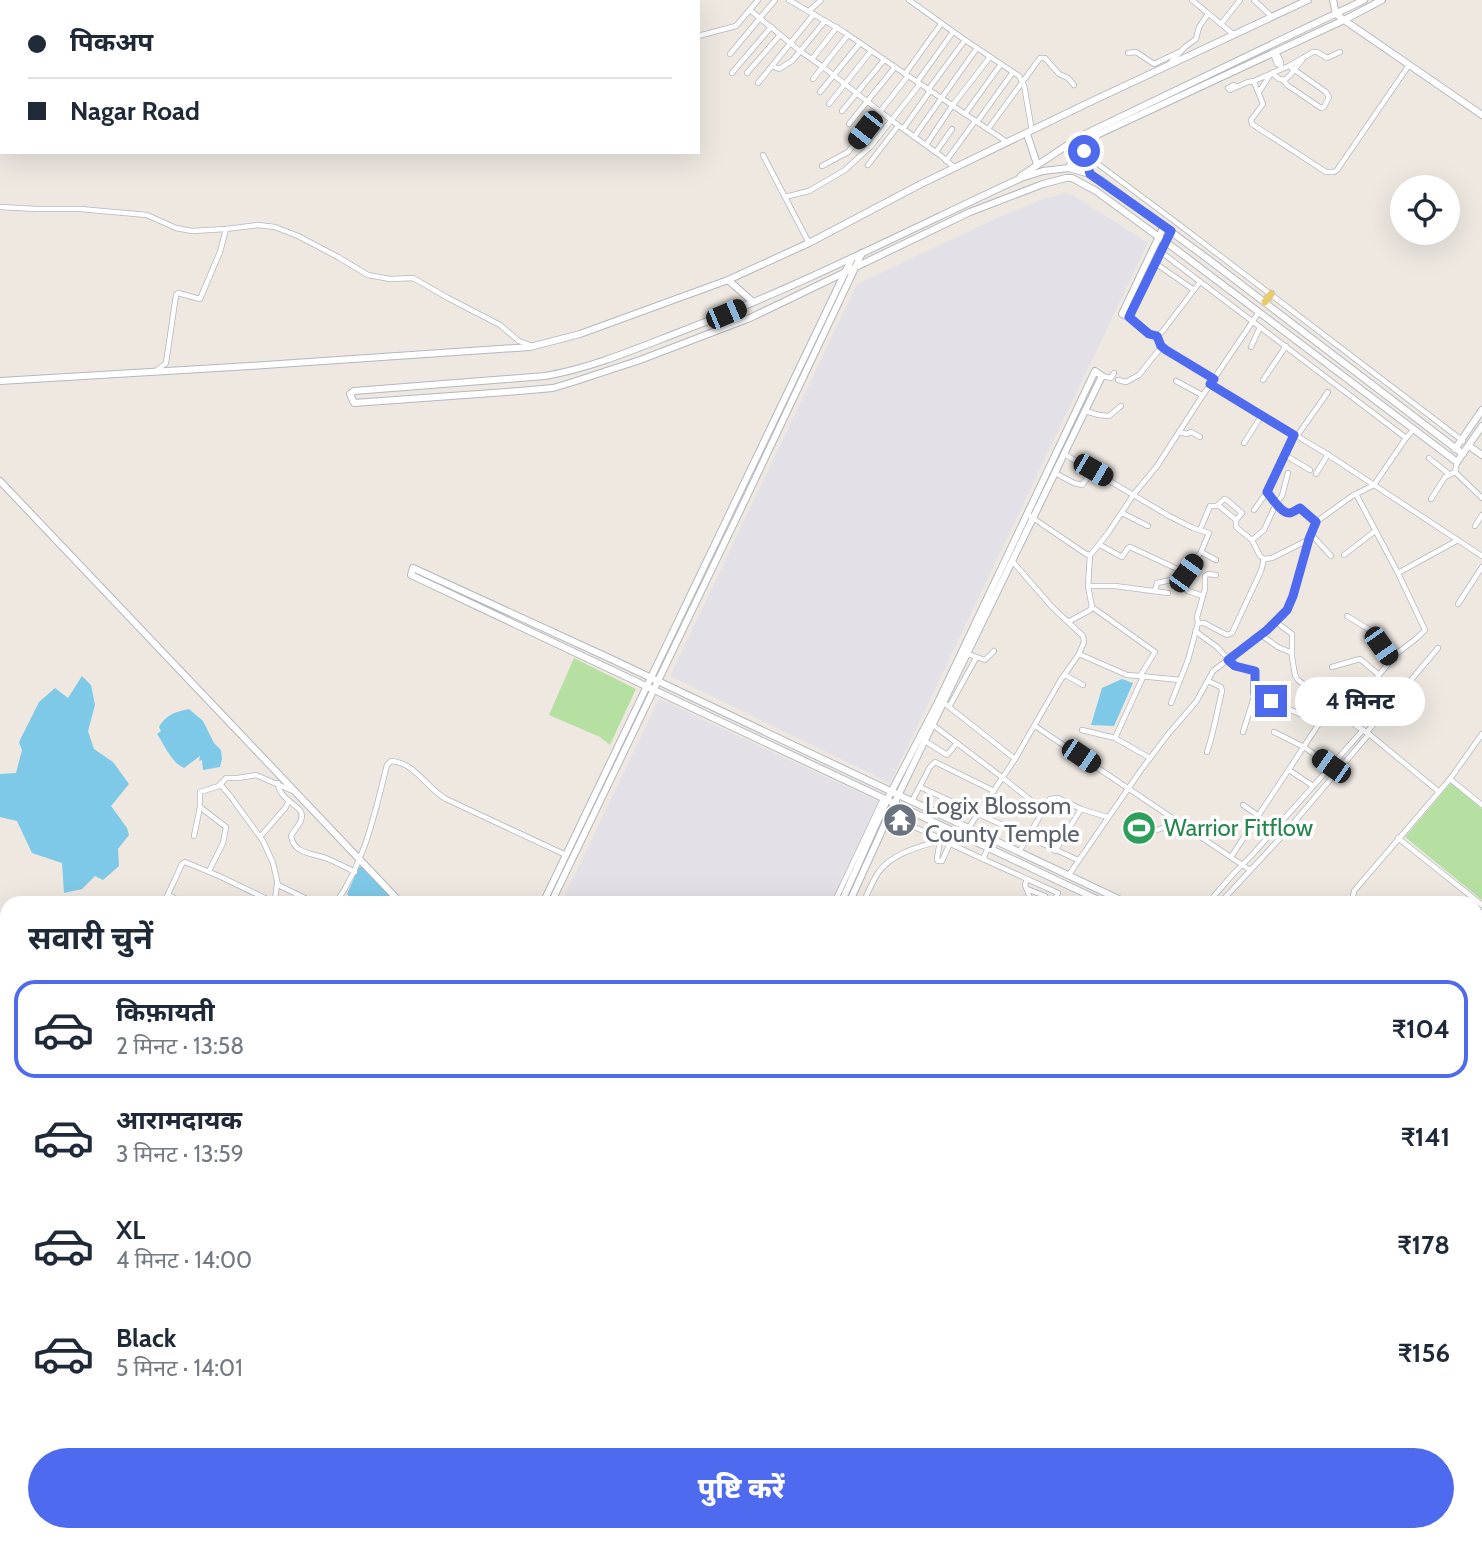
<!DOCTYPE html>
<html lang="hi">
<meta charset="utf-8">
<style>
:root{--surface:#fff;--page:#f2f2f3;--text:#1f2937;--muted:#747a83;--line:#e0e1e3;--accent:#4e6aee}
body{margin:0;font-family:Cabin,"Noto Sans Devanagari",sans-serif;background:var(--page);color:var(--text);height:100vh;display:flex;flex-direction:column;font-size:26px;white-space:nowrap}
*{box-sizing:border-box;margin:0}
p{font-size:23px;color:var(--muted)}
.icon{flex:none;width:38px;height:38px;fill:none;stroke:currentColor;stroke-width:2;stroke-linecap:round;stroke-linejoin:round}
.map{position:relative;flex:1;overflow:hidden}
.sheet{position:absolute;left:0px;top:896px;width:1482px;height:646px;display:flex;flex-direction:column;background:var(--surface);border-radius:21px 21px 0 0;box-shadow:0 7px 28px #0002}
.sheet>*{flex:none}
.banner{position:absolute;left:0px;top:0px;width:700px;height:154px;box-shadow:0 7px 28px #0002;display:grid;align-content:center;height:154px;padding:0 28px;background:var(--surface)}
.controls{position:absolute;left:1390px;top:175px;display:grid;gap:14px}
.controls a{display:grid;place-items:center;width:70px;height:70px;border-radius:50%;background:var(--surface);box-shadow:0 7px 28px #0002;font-size:35px}
.end{position:absolute;width:32px;height:32px;margin:-16px;border:9px solid #4e6aee;background:#fff;box-shadow:0 0 0 4px #fff}
.from{border-radius:50%}
.bubble{position:absolute;height:49px;border-radius:24px;background:var(--surface);box-shadow:0 7px 28px #0002;font-size:23px;font-weight:800;line-height:49px;text-align:center}
.car{position:absolute;width:21px;height:42px;margin:-21px -10px;border-radius:9px;box-shadow:0 0 5px 2px #0007;background:linear-gradient(#222 24%,#8ab4d8 0 40%,#222 0 76%,#8ab4d8 0 86%,#222 0)}
.banner b{display:flex;align-items:center;gap:24px;height:66px;font-size:26px}
.banner b+b{border-top:2px solid var(--line)}
.banner i{width:18px;height:18px;background:var(--text)}
ul{padding:0;list-style:none}
li{display:flex;align-items:center;gap:21px;height:98px;margin:0 14px 10px;padding:0 14px;border:4px solid transparent;border-radius:21px}
li div{flex:1}
li b{display:block;font-size:26px}
li em{font-style:normal;font-weight:800}
li.current{border-color:var(--accent)}
li>.icon{width:63px;height:63px;stroke-width:1.5}
h2{padding:0 28px;font-size:32px;line-height:84px}
.action{display:flex;gap:14px;margin-top:auto;padding:14px 28px}
.action a{flex:1;height:80px;border-radius:42px;background:var(--accent);color:#fff;font-size:28px;font-weight:800;line-height:80px;text-align:center}
.map>svg:first-child{display:block}
.industrial{fill:#e3e1e7}
.green{fill:#b6e0a2}
.water{fill:#7dc9e7}
.lines{fill:none;stroke-linecap:round;stroke-linejoin:round}
.stream{stroke:#7dc9e7;stroke-width:2}
.canal{stroke:#7dc9e7;stroke-width:3.5}
.street-casing{stroke:#b4b7bf;stroke-width:6}
.secondary-casing{stroke:#b4b7bf;stroke-width:8}
.primary-casing{stroke:#c8c8c8;stroke-width:9}
.highway-casing{stroke:#c8c8c8;stroke-width:10}
.street{stroke:#fff;stroke-width:4.5}
.secondary{stroke:#fff;stroke-width:6}
.primary{stroke:#e8cc6c;stroke-width:7}
.highway{stroke:#f3a566;stroke-width:9}
.rail{stroke:#a4a6b6;stroke-width:2}
.route{stroke:#4e6aee;stroke-width:9}
.labels{text-anchor:middle;stroke-width:7;stroke-linejoin:round;paint-order:stroke}
.worship-label{font-size:24px;fill:#5b616d;stroke:#fff;text-anchor:start}
.leisure-label{font-size:24px;fill:#27864d;stroke:#fff;text-anchor:start}
</style>
<div class="map">
<svg width="1482" height="1541" viewBox="0 0 1482 1541">
<rect width="100%" height="100%" fill="#eee8e1"/>
<g class="industrial">
<path d="M1066,193L1073,195L1148,243L890,783L670,676L857,284L997,218L1043,199Z"/>
<path d="M659,699L879,802L831,903H561Z"/>
<path d="M263,1535H533L530,1541H260Z"/>
</g>
<g class="green">
<path d="M574,658L636,689L610,745L600,737L549,715Z"/>
<path d="M1451,783L1482,809V900L1405,837Z"/>
<path d="M559,1535H781L769,1541H556Z"/>
</g>
<g class="water">
<path d="M82,676L91,685L95,705L88,731L94,749L113,762L129,784L111,806L127,828L129,835L118,849L119,866L103,880L95,876L82,889L64,893L62,863L32,853L17,821L0,817V774L16,773L22,750L19,742L39,702L55,688L68,698Z"/>
<path d="M1122,679L1133,683L1114,726L1091,725L1102,688Z"/>
<path d="M189,709L203,721L214,743L221,750L222,759L220,767L203,770L202,760L199,761L200,756L184,768C171,762 165,746 157,734L161,731L159,727C166,714 176,712 189,709Z"/>
<path d="M364,866L398,903H354L347,894L359,867Z"/>
</g>
<g class="lines">
<g class="stream">
<path d="M1475,1507L1482,1490"/>
<path d="M1462,1541L1464,1535"/>
</g>
<path class="canal" d="M818,1541L830,1535"/>
<g class="street-casing">
<g id="street">
<path d="M789,0L844,32L895,67L1007,142"/>
<path d="M909,0L965,40L1019,76L1024,85L1032,131"/>
<path d="M1192,0L1233,34"/>
<path d="M1254,0L1271,16"/>
<path d="M750,10L800,51L823,67L891,120L941,156L954,167"/>
<path d="M809,11L821,0"/>
<path d="M1221,24L1240,0"/>
<path d="M698,36L736,26L758,0"/>
<path d="M1276,52L1281,62V68"/>
<path d="M1340,52L1327,58L1317,52H1313L1289,66L1256,80L1254,82L1263,104L1251,120L1252,124L1326,172H1334L1337,170L1409,65"/>
<path d="M1128,53L1136,52L1154,64L1179,52"/>
<path d="M1273,53L1277,64L1280,66"/>
<path d="M730,54L775,0"/>
<path d="M812,59L837,27"/>
<path d="M1171,62L1185,47L1196,39L1199,27L1208,14"/>
<path d="M772,66L779,69L792,61L825,21"/>
<path d="M732,73L771,27"/>
<path d="M747,73L780,35"/>
<path d="M1272,73L1279,79L1285,80L1291,74L1302,60"/>
<path d="M905,74L941,24"/>
<path d="M813,79L848,35"/>
<path d="M1283,80L1287,85L1321,108L1324,107L1329,97L1326,92L1289,66"/>
<path d="M917,82L953,32"/>
<path d="M758,83L814,14"/>
<path d="M1236,87L1234,85L1228,88L1230,90L1248,82L1255,81"/>
<path d="M928,90L965,40"/>
<path d="M820,92L860,43"/>
<path d="M1259,92L1270,75"/>
<path d="M829,104L871,51"/>
<path d="M842,111L884,60"/>
<path d="M965,114L1001,64"/>
<path d="M977,122L1013,72"/>
<path d="M849,124L895,67"/>
<path d="M903,129L930,91"/>
<path d="M988,129L1040,58H1045L1059,74L1068,78L1074,85"/>
<path d="M914,137L977,48"/>
<path d="M926,145L952,106L990,57"/>
<path d="M936,152L952,129"/>
<path d="M1086,153L1098,164L1181,226L1463,441"/>
<path d="M763,155L809,243"/>
<path d="M946,161L975,121"/>
<path d="M868,165L898,126"/>
<path d="M822,166L848,152L908,76"/>
<path d="M785,197L809,191L845,170L871,146L920,84"/>
<path d="M0,207L37,209H80L147,215L176,228L192,231L226,229L258,225L275,227L298,236L338,257L368,275L390,279L413,278L448,298L500,325L519,341L530,345"/>
<path d="M1161,252L1406,438"/>
<path d="M1155,263L1194,290"/>
<path d="M1129,317L1149,334L1157,336L1162,332L1200,282"/>
<path d="M1157,336L1162,346L1166,350L1214,379"/>
<path d="M1251,347L1260,327"/>
<path d="M157,370L166,363L176,295L178,293L200,299L220,252L226,229"/>
<path d="M1102,376L1111,378L1114,373"/>
<path d="M1118,380L1126,382L1139,375L1162,346"/>
<path d="M1263,380L1286,346"/>
<path d="M1176,381L1202,395"/>
<path d="M1210,384L1327,454L1482,556"/>
<path d="M1085,411L1099,415L1109,416L1121,406"/>
<path d="M1179,432L1187,434L1191,432L1200,437"/>
<path d="M1297,436L1328,392"/>
<path d="M1244,443L1262,415"/>
<path d="M1064,454L1169,516L1193,528L1209,533L1201,552L1181,578L1157,583L1155,591"/>
<path d="M1285,455L1310,470"/>
<path d="M1429,458L1449,474"/>
<path d="M1455,472L1482,498"/>
<path d="M1055,473L1074,483L1082,485L1093,471"/>
<path d="M1316,474L1328,454"/>
<path d="M1267,492C1272,498 1281,513 1289,513C1293,513 1297,509 1300,508L1316,522"/>
<path d="M1431,499L1445,477L1455,472L1457,462"/>
<path d="M1218,505L1236,520V527L1252,540L1260,556L1264,559L1272,558L1308,540"/>
<path d="M1254,510L1267,492L1294,435"/>
<path d="M1122,513L1148,526"/>
<path d="M1027,514L1086,554L1090,555L1092,553L1108,533L1134,494L1157,466L1201,398L1259,312"/>
<path d="M1475,526L1482,515"/>
<path d="M1200,530L1210,506H1217L1224,499L1227,500L1242,513L1236,520"/>
<path d="M1311,534L1331,556"/>
<path d="M1252,540L1264,530L1276,504L1282,496L1288,473"/>
<path d="M1100,545L1122,557L1128,548L1130,547L1186,573"/>
<path d="M1201,552L1216,560"/>
<path d="M1344,555L1375,531"/>
<path d="M1398,573L1458,540"/>
<path d="M1088,586H1115L1168,593"/>
<path d="M1184,588L1188,591L1203,596L1205,589V576L1208,574L1216,575"/>
<path d="M1458,604L1482,567"/>
<path d="M1092,607L1155,652L1140,676L1180,680"/>
<path d="M1347,616L1370,630L1391,660"/>
<path d="M1068,622L1090,610L1092,607L1088,586L1090,555"/>
<path d="M1276,622L1292,634V657L1295,675L1298,680L1323,699L1330,711"/>
<path d="M1198,623L1197,617L1203,596"/>
<path d="M1195,631L1217,647L1235,666L1255,672V694L1320,723"/>
<path d="M1261,635L1278,647L1292,653"/>
<path d="M968,654L985,660L994,651"/>
<path d="M1079,654L1127,675L1140,676"/>
<path d="M1332,667L1360,659L1379,675"/>
<path d="M1065,675L1083,685"/>
<path d="M944,703L1015,759"/>
<path d="M1171,703L1188,660L1198,623H1204L1227,635L1232,633L1261,571L1264,559"/>
<path d="M949,707L976,658"/>
<path d="M1330,711L1337,713L1369,734L1438,791"/>
<path d="M1344,718L1396,654L1417,638L1425,630L1398,573L1356,494"/>
<path d="M933,725L1003,778L1043,810"/>
<path d="M1035,726L1250,870"/>
<path d="M1082,730L1115,738L1143,677"/>
<path d="M1243,732L1255,694"/>
<path d="M1274,732L1304,747L1331,766"/>
<path d="M1367,732L1438,648"/>
<path d="M1115,738L1150,758"/>
<path d="M925,741L947,755L957,743"/>
<path d="M1207,752C1214,732 1217,711 1222,691L1221,687L1208,681"/>
<path d="M1289,770L1313,786"/>
<path d="M1450,779L1482,805"/>
<path d="M278,783C280,804 307,805 301,820C299,826 294,830 291,836C294,855 314,853 328,859C337,863 346,867 355,872"/>
<path d="M220,784L231,797L263,841L273,863L278,885L315,903"/>
<path d="M920,787L1078,860"/>
<path d="M912,801L930,767L935,762L994,791"/>
<path d="M1243,805L1259,816"/>
<path d="M912,826L942,839"/>
<path d="M1144,835L1178,822"/>
<path d="M194,836L200,807"/>
<path d="M963,836L1015,759L1060,681L1079,654L1084,642L1083,636L1053,608L1013,562"/>
<path d="M260,837L286,807L288,802"/>
<path d="M1398,838L1482,905"/>
<path d="M940,840L937,859L938,861H942"/>
<path d="M1055,851L1081,809"/>
<path d="M1019,852L1050,799L1058,798L1081,809L1107,817"/>
<path d="M1231,857L1326,713L1330,711"/>
<path d="M983,859L1058,893L1053,903"/>
<path d="M942,861L950,843"/>
<path d="M209,871L223,843L226,827L200,807V792L219,786L226,778H238L256,775L293,791"/>
<path d="M1068,876L1141,770L1169,733L1196,702L1213,671L1267,630L1287,610L1293,596L1307,546L1316,522L1352,496L1374,485L1406,438L1414,429"/>
<path d="M1027,879L1025,885L1032,903"/>
<path d="M1027,889L1045,896L1043,903"/>
<path d="M168,895L184,903"/>
<path d="M118,903H119"/>
<path d="M164,903L182,864L185,862L219,876L273,902L275,899L277,884"/>
<path d="M292,903L297,894"/>
<path d="M336,903C366,858 374,816 387,765L391,761C416,763 425,787 446,799L566,855"/>
<path d="M834,903L883,799"/>
<path d="M863,903C868,893 872,882 878,873C891,853 922,846 942,840L983,859L988,848"/>
<path d="M1067,903L1072,902L1077,903"/>
<path d="M1208,903L1234,873L1252,855L1363,730"/>
<path d="M1220,903L1285,833L1369,734"/>
<path d="M1355,903L1353,897L1354,891L1450,779L1482,734"/>
<path d="M1475,920L1482,912"/>
<path d="M0,960L7,968"/>
<path d="M1475,1003L1482,1007"/>
<path d="M0,1033L7,1027"/>
<path d="M0,1063L7,1062"/>
<path d="M0,1071L7,1086"/>
<path d="M1,1184L7,1178"/>
<path d="M0,1241L7,1231"/>
<path d="M0,1243L7,1249"/>
<path d="M7,1255L6,1259L7,1262"/>
<path d="M1,1313L7,1304"/>
<path d="M0,1325L7,1328"/>
<path d="M7,1330L4,1338L7,1341"/>
<path d="M0,1374L7,1375"/>
<path d="M0,1411L7,1412"/>
<path d="M0,1452L7,1440"/>
<path d="M145,1535L153,1541"/>
<path d="M234,1535L242,1540"/>
<path d="M1084,1535L1092,1541"/>
<path d="M44,1541L48,1535"/>
<path d="M121,1541L125,1535"/>
<path d="M1137,1541L1139,1535"/>
<path d="M1209,1541L1212,1535"/>
<path d="M1248,1541L1251,1535"/>
<path d="M1291,1541L1293,1535"/>
</g>
</g>
<g class="secondary-casing">
<g id="secondary">
<path d="M1333,0L1336,14L1344,20L1482,115"/>
<path d="M1027,134L1037,164"/>
<path d="M1084,142L1090,174"/>
<path d="M1069,168L1076,151L1088,139L1344,20L1382,0"/>
<path d="M1021,176L1081,136L1364,0"/>
<path d="M1164,226L1122,314L1129,317L1171,231"/>
<path d="M728,280L753,302"/>
<path d="M0,381L250,366L530,347L580,334L728,280L809,243L921,184L1088,103L1308,0"/>
<path d="M1469,446L1482,455"/>
<path d="M1455,449L1482,410"/>
<path d="M1463,454L1208,259L1102,181L1090,174L1069,168L1043,171L1021,178C909,230 798,287 682,331C638,348 592,368 545,376L354,391L350,394L354,403L519,391L553,388L573,382L640,360L750,318L970,212L1043,184L1066,178H1072L1096,191L1178,251L1457,462L1482,426"/>
<path d="M0,481L401,903"/>
<path d="M543,903L852,258"/>
<path d="M551,903L747,496L862,253"/>
<path d="M841,903L887,800L938,702L1095,371L1102,376L894,804L849,903"/>
<path d="M1105,903L411,575L413,568L607,657L1127,903"/>
<path d="M1475,1149L1482,1152"/>
<path d="M1475,1160L1482,1162"/>
<path d="M1475,1232L1482,1214"/>
<path d="M1475,1259L1482,1243"/>
<path d="M1475,1353L1482,1339"/>
<path d="M1475,1446L1482,1429"/>
<path d="M894,1535L902,1541"/>
<path d="M907,1535L915,1541"/>
<path d="M241,1541L244,1535"/>
<path d="M251,1541L254,1535"/>
<path d="M538,1541L540,1535"/>
<path d="M546,1541L549,1535"/>
<path d="M1356,1541L1358,1535"/>
<path d="M1365,1541L1367,1535"/>
<path d="M1402,1541L1404,1535"/>
<path d="M1438,1541L1441,1535"/>
<path d="M1475,1541L1482,1522"/>
</g>
</g>
<g class="primary-casing">
<path id="primary" d="M1265,302L1271,294"/>
</g>
<g class="highway-casing">
<g id="highway">
<path d="M1475,1382L1482,1364"/>
<path d="M1475,1410L1482,1393"/>
<path d="M1414,1541L1417,1535"/>
<path d="M1425,1541L1427,1535"/>
</g>
</g>
<use href="#street" class="street"/>
<use href="#secondary" class="secondary"/>
<use href="#primary" class="primary"/>
<use href="#highway" class="highway"/>
<g class="rail">
<path d="M1475,1154L1482,1150"/>
<path d="M773,1541L782,1535"/>
</g>
</g>
<g class="lines">
<path class="route" d="M1084,151L1090,174L1171,231L1129,317L1149,334L1157,336L1161,346L1166,350L1214,379L1210,384L1294,435L1267,492C1272,498 1281,513 1289,513C1293,513 1297,509 1300,508L1316,522L1309,539L1293,596L1287,610L1267,630L1228,660L1235,666L1255,671V694L1271,701"/>
</g>
<defs>
<g id="temple-disc" transform="scale(1.75)"><circle r="9.5" fill="#6b7280" stroke="#fff"/><path d="M0-6L5-2H3V0L6.5 2.5H4V6H1.5V3h-3V6H-4V2.5H-6.5L-3 0V-2H-5Z" fill="#fff"/></g>
<g id="stadium-disc" transform="scale(1.75)"><circle r="9.5" fill="#2e9e5b" stroke="#fff"/><path d="M0-5a6.5 5 0 1 0 0 10a6.5 5 0 1 0 0-10ZM-3.5-1.8h7v3.6h-7Z" fill="#fff"/></g>
</defs>
<g fill-rule="evenodd">
<use href="#temple-disc" x="900" y="820"/>
<use href="#stadium-disc" x="1139" y="828"/>
</g>
<g class="labels">
<g class="worship-label">
<text x="925" y="814">Logix Blossom<tspan x="925" dy="28">County Temple</tspan></text>
</g>
<g class="leisure-label">
<text x="1164" y="836">Warrior Fitflow</text>
</g>
</g>
</svg>
<div class="controls">
<a><svg class="icon" aria-label="locate" viewBox="0 0 24 24"><circle cx="12" cy="12" r="6"/><path d="M12 2v4M12 18v4M2 12h4M18 12h4"/></svg></a>
</div>
<i class="end from" style="left:1084px;top:151px"></i>
<i class="end" style="left:1271px;top:701px"></i>
<div class="bubble" style="left:1295px;top:677px;width:130px">4 मिनट</div>
<i class="car" style="left:865px;top:130px;rotate:218deg"></i>
<i class="car" style="left:726px;top:314px;rotate:67deg"></i>
<i class="car" style="left:1093px;top:470px;rotate:120deg"></i>
<i class="car" style="left:1186px;top:573px;rotate:36deg"></i>
<i class="car" style="left:1381px;top:646px;rotate:145deg"></i>
<i class="car" style="left:1081px;top:756px;rotate:124deg"></i>
<i class="car" style="left:1331px;top:766px;rotate:305deg"></i>
<div class="banner">
<b><i class="from"></i>पिकअप</b>
<b><i></i>Nagar Road</b>
</div>
<section class="sheet">
<h2>सवारी चुनें</h2>
<ul>
<li class="current"><svg class="icon" aria-label="car" viewBox="0 0 24 24"><path d="M5 17H2v-5l4-1 3-4h7l3 4 3 1v5h-3M9 17h6M6 11h13"/><circle cx="7" cy="17" r="2"/><circle cx="17" cy="17" r="2"/></svg><div><b>किफ़ायती</b><p>2 मिनट · 13:58</p></div><em>₹104</em></li>
<li><svg class="icon" aria-label="car" viewBox="0 0 24 24"><path d="M5 17H2v-5l4-1 3-4h7l3 4 3 1v5h-3M9 17h6M6 11h13"/><circle cx="7" cy="17" r="2"/><circle cx="17" cy="17" r="2"/></svg><div><b>आरामदायक</b><p>3 मिनट · 13:59</p></div><em>₹141</em></li>
<li><svg class="icon" aria-label="car" viewBox="0 0 24 24"><path d="M5 17H2v-5l4-1 3-4h7l3 4 3 1v5h-3M9 17h6M6 11h13"/><circle cx="7" cy="17" r="2"/><circle cx="17" cy="17" r="2"/></svg><div><b>XL</b><p>4 मिनट · 14:00</p></div><em>₹178</em></li>
<li><svg class="icon" aria-label="car" viewBox="0 0 24 24"><path d="M5 17H2v-5l4-1 3-4h7l3 4 3 1v5h-3M9 17h6M6 11h13"/><circle cx="7" cy="17" r="2"/><circle cx="17" cy="17" r="2"/></svg><div><b>Black</b><p>5 मिनट · 14:01</p></div><em>₹156</em></li>
</ul>
<div class="action"><a>पुष्टि करें</a></div>
</section>
</div>
